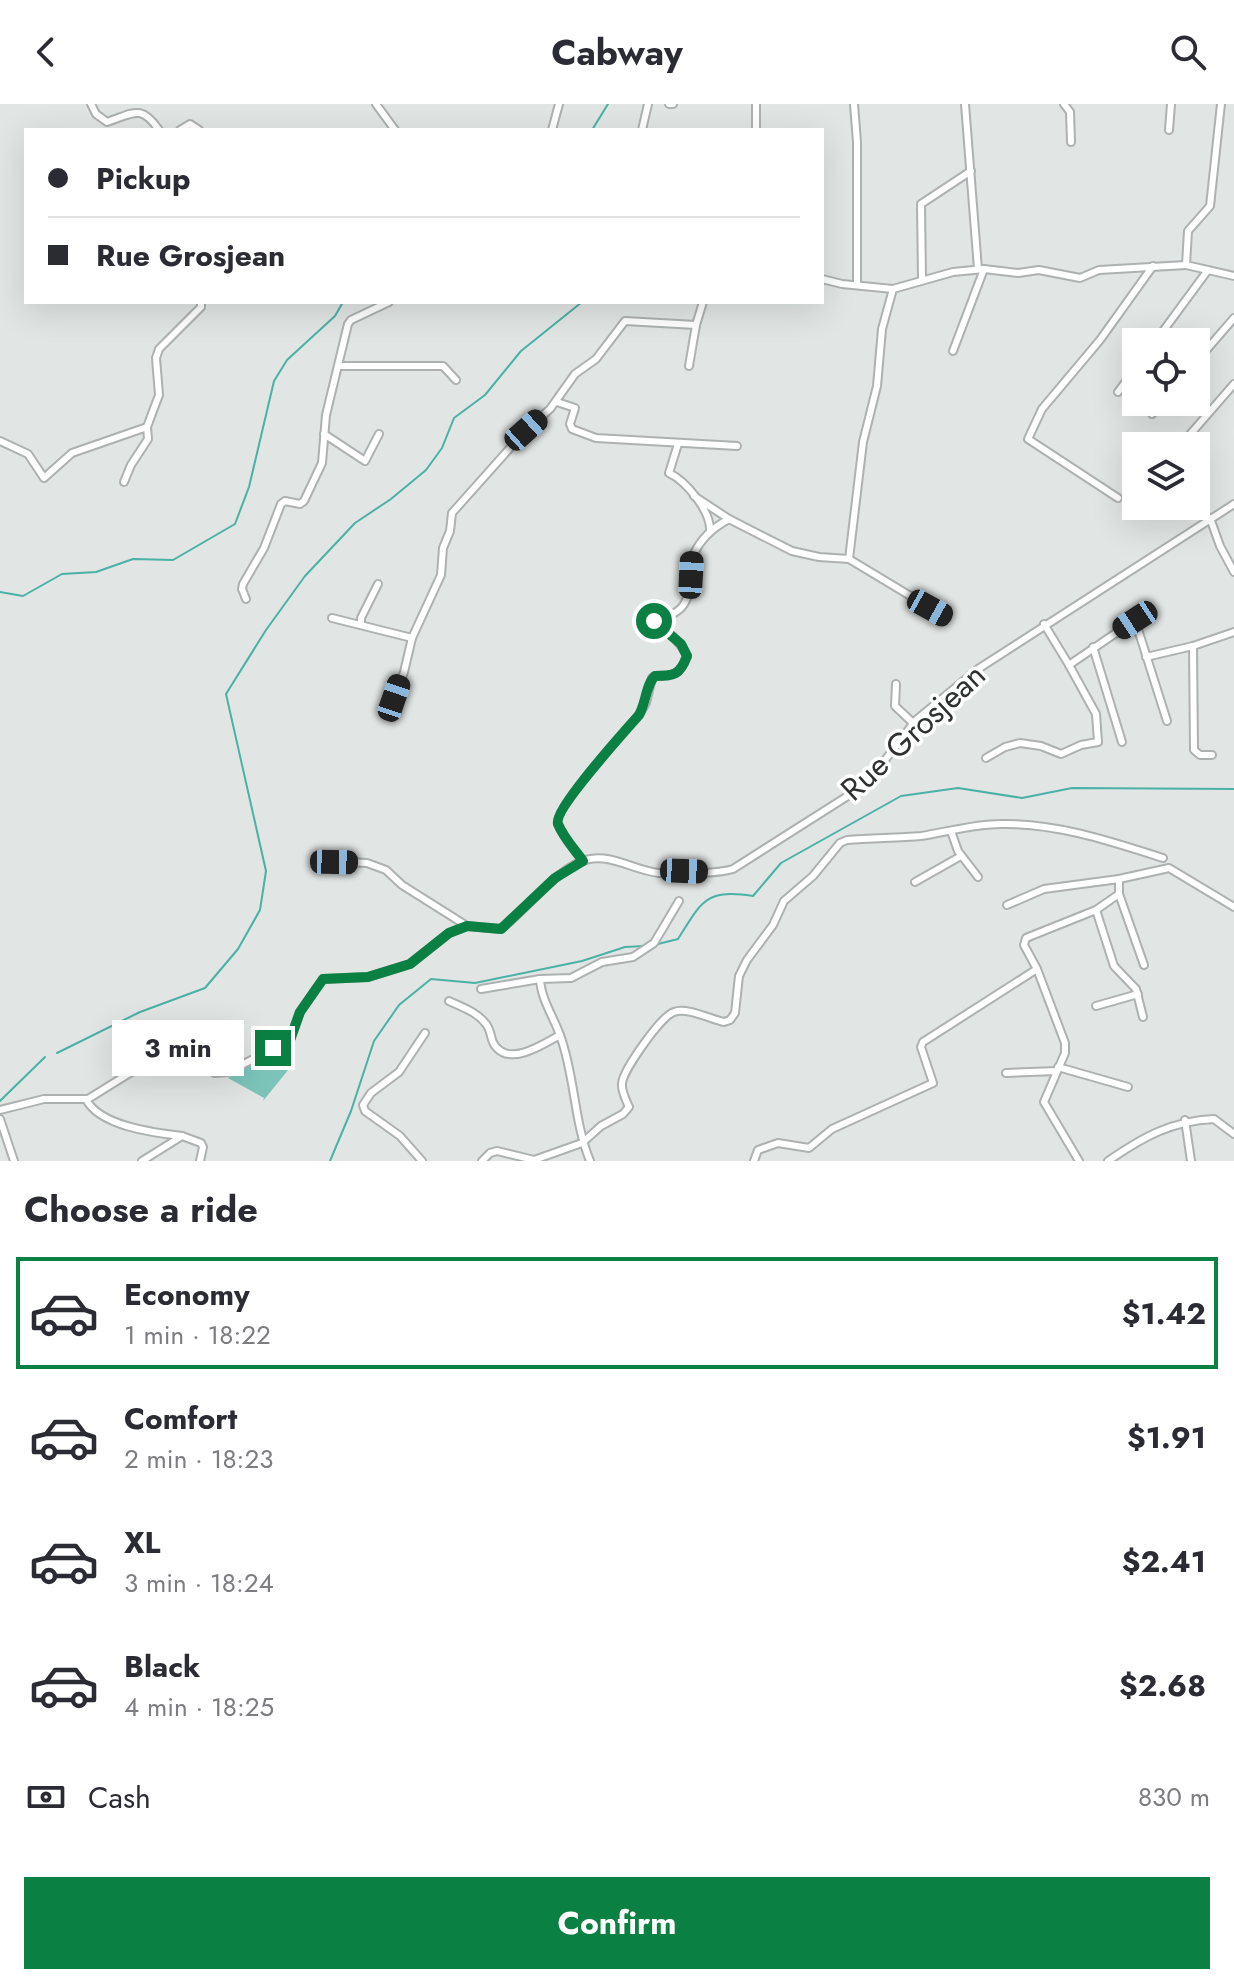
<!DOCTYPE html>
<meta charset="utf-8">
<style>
:root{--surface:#fff;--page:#f2f2f3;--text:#2b2b33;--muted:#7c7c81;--line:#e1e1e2;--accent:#0b8043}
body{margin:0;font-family:Jost,sans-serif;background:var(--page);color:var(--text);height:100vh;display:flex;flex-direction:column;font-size:30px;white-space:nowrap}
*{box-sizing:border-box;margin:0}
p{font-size:26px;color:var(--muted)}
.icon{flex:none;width:44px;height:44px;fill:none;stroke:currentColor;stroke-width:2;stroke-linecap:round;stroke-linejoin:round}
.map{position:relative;height:1057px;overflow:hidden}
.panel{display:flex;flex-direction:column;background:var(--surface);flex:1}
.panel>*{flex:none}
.banner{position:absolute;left:24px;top:24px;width:800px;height:176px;border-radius:0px;box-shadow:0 8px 32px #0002;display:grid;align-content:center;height:176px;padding:0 24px;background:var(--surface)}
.tools{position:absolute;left:1122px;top:224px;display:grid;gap:16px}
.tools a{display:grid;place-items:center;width:88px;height:88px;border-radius:0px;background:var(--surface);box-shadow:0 8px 32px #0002;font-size:40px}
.end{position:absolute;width:36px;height:36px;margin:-18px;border:10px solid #0b8043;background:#fff;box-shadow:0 0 0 4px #fff}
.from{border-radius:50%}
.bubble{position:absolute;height:56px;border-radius:0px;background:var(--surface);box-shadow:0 8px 32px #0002;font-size:26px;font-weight:700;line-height:56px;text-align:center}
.car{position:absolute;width:24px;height:48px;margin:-24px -12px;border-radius:10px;box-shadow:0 0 6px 2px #0007;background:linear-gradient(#222 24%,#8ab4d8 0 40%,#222 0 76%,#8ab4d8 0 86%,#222 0)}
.banner b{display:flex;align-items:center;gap:28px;height:76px;font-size:30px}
.banner b+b{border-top:2px solid var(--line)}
.banner i{width:20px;height:20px;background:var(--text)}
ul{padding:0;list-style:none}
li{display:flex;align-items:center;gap:24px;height:112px;margin:0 16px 12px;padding:0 8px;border:4px solid transparent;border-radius:0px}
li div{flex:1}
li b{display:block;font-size:30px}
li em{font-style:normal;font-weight:700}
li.active{border-color:var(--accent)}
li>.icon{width:72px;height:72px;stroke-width:1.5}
h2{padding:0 24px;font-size:36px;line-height:96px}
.pay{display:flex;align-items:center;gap:20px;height:88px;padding:0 24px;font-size:30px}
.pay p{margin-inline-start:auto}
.action{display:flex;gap:16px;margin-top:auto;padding:16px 24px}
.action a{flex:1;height:92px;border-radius:0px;background:var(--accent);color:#fff;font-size:32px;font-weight:700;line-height:92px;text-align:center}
header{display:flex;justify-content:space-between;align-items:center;height:104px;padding:0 24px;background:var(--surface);font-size:36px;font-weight:700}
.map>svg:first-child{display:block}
.green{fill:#7cc4ba}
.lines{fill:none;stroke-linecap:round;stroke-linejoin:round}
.stream{stroke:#4ab1a5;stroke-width:2}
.minor-casing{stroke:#adb1b1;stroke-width:10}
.minor{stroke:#fff;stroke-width:6}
.route{stroke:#0b8043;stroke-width:10}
.labels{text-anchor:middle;stroke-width:7;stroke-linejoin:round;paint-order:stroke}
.street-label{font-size:32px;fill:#2f3131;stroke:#fff}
</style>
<header><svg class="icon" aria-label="back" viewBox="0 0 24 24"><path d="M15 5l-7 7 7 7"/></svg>Cabway<svg class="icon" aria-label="search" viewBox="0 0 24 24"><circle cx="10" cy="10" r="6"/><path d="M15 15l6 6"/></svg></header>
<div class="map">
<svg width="1234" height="1057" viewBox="0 0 1234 1057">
<rect width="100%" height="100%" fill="#e1e5e4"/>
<path class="green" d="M258,957L293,960L263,997L264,994L228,974Z"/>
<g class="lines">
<g class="stream">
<path d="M592,26L608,0"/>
<path d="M0,488L23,492L62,470L96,468L133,455L173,456L235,420L249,383L274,277L287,256L335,212L343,198"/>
<path d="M654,841L678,835C702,797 705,785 753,792L781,759L901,692L958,684L1022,694L1072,684L1234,685"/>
<path d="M57,949L140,908L205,884L238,845L260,806L266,767L226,590L266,526L305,472L355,419L391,395L426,366L442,344L454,314L485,291L521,247L582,198"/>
<path d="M0,997L45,953"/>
<path d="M330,1057L351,1007L374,937L399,901L431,875L475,879L582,857L625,843L644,842"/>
</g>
<g class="minor-casing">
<g id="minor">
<path d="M91,0L96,10L107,18C134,9 141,0 159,26"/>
<path d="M376,0L395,26"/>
<path d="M669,0H673"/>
<path d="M756,0V26"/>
<path d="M854,0L857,38V181"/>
<path d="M965,0L978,165"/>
<path d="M1064,0L1070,8L1071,38"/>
<path d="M1221,0L1210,102L1188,127L1186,161L1234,172"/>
<path d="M180,26L190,20L199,26"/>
<path d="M552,26L559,0"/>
<path d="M642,26L648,0"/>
<path d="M1169,26L1171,0"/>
<path d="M822,175L842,180L893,185L953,168L984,165L1018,169L1039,166L1080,174L1099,166L1186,161"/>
<path d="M922,175L921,100L971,67"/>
<path d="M1155,238L1208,166"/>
<path d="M953,247L984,165"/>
<path d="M1196,258L1234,214"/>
<path d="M339,262H443L456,276"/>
<path d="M689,262L696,221"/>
<path d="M1118,288L1136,264"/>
<path d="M557,298L575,304L570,320L572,325L596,334L737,342"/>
<path d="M1152,310L1163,298"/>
<path d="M324,330L365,357L379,330"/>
<path d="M0,337L28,350L44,374L72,349L147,323L159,291L156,254L159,245L201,203V198"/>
<path d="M678,340L669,369C686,377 711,407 710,427"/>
<path d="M1180,342L1234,280"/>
<path d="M124,378L131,361L148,335L147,323"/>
<path d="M694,392L729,415L792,447L819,453L849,455L947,514"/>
<path d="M1118,394L1028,335L1042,305L1100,236L1153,162"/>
<path d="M1210,414L1220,442L1234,468"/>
<path d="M849,455L863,338L877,282L882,225L893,185"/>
<path d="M246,495L242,485L243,480L264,444L281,400L285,397L300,400L304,397L322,359L326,311L348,220L351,216L389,198"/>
<path d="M332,514L412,534"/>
<path d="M1044,520L1069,561L1135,516L1167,617"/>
<path d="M361,521V514L378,480"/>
<path d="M1193,542L1194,646L1200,651H1212"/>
<path d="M1093,543L1122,638"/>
<path d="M1146,553L1193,542L1234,528"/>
<path d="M896,580L895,602L913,619"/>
<path d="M388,611L404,568L412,534L441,471L443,444L450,427L452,409L526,326L550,305L575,270L596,255L625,217L696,221L703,198"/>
<path d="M986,654L1005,643L1020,639L1041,642L1061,650L1081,641L1098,638L1096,610L1069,561"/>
<path d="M951,727L958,747L978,773"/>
<path d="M326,757L367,759L386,766L402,781L467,822"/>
<path d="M583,757C575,746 563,733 558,720C553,706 626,626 639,611L646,599L652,574L655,572C674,572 680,571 687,552C680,536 667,528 654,517C685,509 689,499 691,468C692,462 691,455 694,450C701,434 714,423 729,415"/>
<path d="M915,778L961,752"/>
<path d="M1119,790L1144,861"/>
<path d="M1007,801L1044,785L1119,775L1169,764L1234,803"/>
<path d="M1096,806L1114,862L1136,885L1143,913"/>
<path d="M1037,865L1065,939V949L1044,998L1079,1057"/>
<path d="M481,885L540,875"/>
<path d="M449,897C462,903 477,908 486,920C492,927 490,937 496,943C512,962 545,939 560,931"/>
<path d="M1096,902L1138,890"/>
<path d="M1058,963L1128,983"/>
<path d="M1006,969L1057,967"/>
<path d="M86,995C99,1022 154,1029 182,1032L142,1057"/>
<path d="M0,1006L44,995H88L162,949L187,954L215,969L228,968L290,936L300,908L323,875L368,873L410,860L449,829L467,822L501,825C527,804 547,776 576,760C605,744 630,766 659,769C677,770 717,770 733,765L854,688L882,660L916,616L978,565L1234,400"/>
<path d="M0,1015L14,1057"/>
<path d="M1185,1016L1191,1057"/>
<path d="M182,1032L201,1039L203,1043L200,1057"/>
<path d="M422,1057L400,1032L365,1007L363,1001L371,989L399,968L425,929"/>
<path d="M482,1057L490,1049L497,1047L534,1056L582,1039L601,1022L623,1010L629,1003C626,996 621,987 622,979C624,965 661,912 674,908C687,903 710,915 724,918L730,916L735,909L739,872L747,856L773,821L784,797L813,772L840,739L847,736C872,734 897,734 921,732C947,728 974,720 1001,720C1057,719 1110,737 1163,754"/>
<path d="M590,1057C574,1018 575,974 561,934C555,915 541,896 540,875L571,874L602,858L633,853L654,839L679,797"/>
<path d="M754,1057L758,1046L778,1039L809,1044L832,1025L933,979L921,943L923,938L1037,865L1024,841L1026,834L1096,806L1119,790V775"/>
<path d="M1108,1057C1143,1033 1171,1017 1214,1015L1234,1030"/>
</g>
</g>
<use href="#minor" class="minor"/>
</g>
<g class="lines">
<path class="route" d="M273,944L290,936L300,908L323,875L368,873L410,860L449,829L467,822L501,825L555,774L583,757C575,746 563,733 558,720C553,706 626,626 639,611C646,599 646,580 655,572C674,572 680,571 687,552L681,540L654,517"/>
</g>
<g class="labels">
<g class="street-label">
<text transform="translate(913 628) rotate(-43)" y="11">Rue Grosjean</text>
</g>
</g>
</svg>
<div class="tools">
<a><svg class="icon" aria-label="locate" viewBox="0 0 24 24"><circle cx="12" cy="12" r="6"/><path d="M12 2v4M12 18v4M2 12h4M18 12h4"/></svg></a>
<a><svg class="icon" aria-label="layers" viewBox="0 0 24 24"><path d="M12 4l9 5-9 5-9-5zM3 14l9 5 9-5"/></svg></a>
</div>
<i class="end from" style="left:654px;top:517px"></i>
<i class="end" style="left:273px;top:944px"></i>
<div class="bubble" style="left:112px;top:916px;width:132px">3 min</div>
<i class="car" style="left:526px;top:326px;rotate:48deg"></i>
<i class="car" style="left:691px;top:471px;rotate:3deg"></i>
<i class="car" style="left:930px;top:504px;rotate:119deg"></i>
<i class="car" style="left:1135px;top:516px;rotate:237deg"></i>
<i class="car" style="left:394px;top:594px;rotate:19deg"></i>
<i class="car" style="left:334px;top:758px;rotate:91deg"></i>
<i class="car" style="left:684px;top:767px;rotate:92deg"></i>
<div class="banner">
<b><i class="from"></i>Pickup</b>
<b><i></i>Rue Grosjean</b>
</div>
</div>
<section class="panel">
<h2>Choose a ride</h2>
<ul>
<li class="active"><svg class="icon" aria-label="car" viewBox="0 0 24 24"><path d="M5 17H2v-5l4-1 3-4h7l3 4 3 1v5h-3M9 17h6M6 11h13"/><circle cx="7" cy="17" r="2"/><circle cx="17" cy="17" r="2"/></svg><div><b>Economy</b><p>1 min · 18:22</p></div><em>$1.42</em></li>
<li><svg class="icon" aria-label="car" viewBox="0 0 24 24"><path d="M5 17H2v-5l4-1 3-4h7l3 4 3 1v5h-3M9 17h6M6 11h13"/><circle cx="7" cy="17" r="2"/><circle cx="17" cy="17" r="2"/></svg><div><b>Comfort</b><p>2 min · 18:23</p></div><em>$1.91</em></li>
<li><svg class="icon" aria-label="car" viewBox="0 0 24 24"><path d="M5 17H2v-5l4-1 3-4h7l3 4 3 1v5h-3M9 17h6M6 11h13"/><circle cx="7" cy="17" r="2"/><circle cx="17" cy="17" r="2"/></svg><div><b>XL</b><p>3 min · 18:24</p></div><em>$2.41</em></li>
<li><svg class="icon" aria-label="car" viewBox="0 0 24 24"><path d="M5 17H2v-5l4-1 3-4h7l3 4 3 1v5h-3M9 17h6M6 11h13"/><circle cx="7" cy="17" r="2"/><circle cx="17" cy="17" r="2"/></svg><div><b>Black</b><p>4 min · 18:25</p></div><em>$2.68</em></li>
</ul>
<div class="pay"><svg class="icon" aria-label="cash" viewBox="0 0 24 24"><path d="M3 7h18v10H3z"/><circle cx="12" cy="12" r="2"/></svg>Cash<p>830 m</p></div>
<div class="action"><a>Confirm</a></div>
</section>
